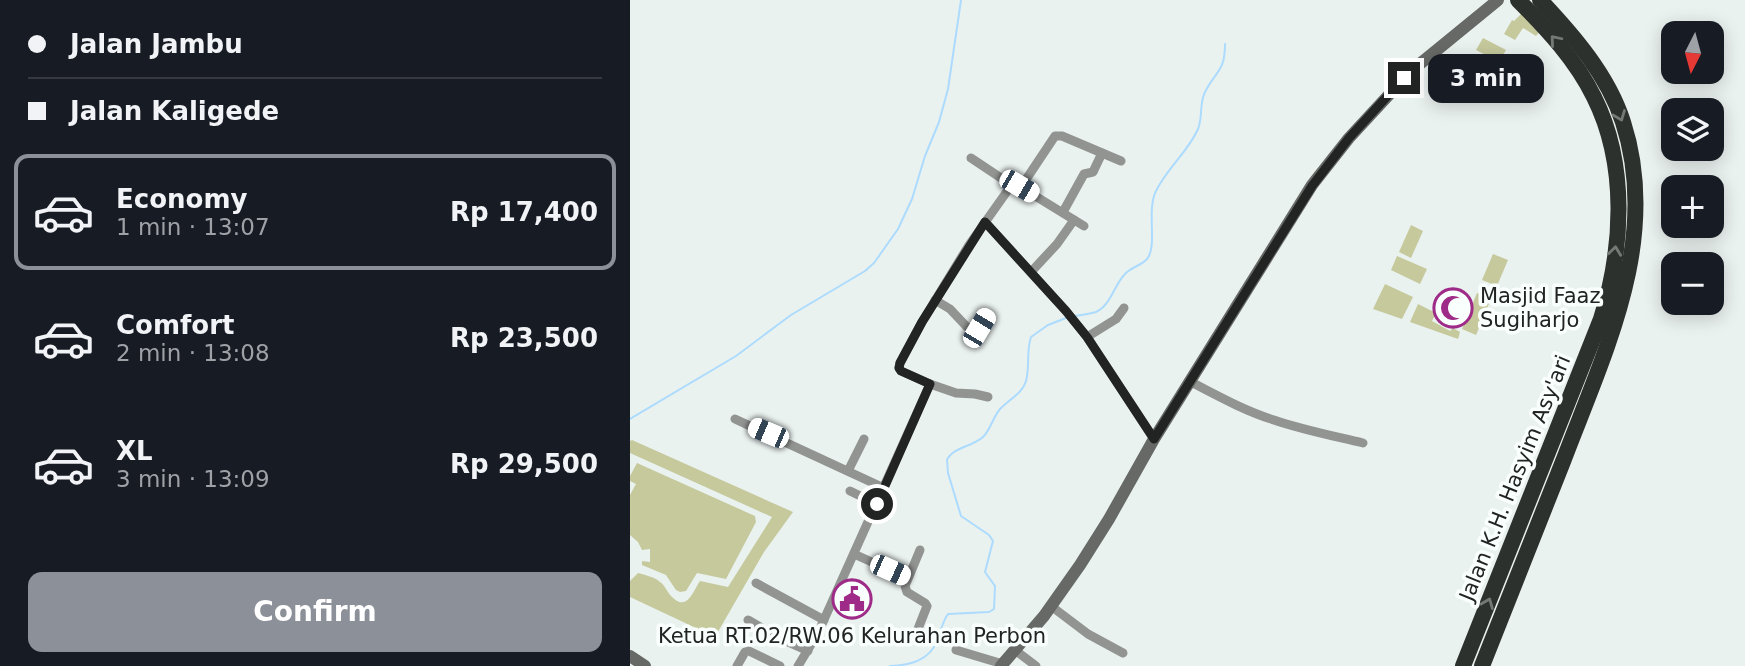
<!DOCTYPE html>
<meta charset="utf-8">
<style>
:root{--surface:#171b24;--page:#20242c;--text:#f1f3f6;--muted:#9ea1a6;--line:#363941;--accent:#8c9099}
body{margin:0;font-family:"DejaVu Sans",sans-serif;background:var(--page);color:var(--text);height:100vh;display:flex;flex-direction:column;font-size:26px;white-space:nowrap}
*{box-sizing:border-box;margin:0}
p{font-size:23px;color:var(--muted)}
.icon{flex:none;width:38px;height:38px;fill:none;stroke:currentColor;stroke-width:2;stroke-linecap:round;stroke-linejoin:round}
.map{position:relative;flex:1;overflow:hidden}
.side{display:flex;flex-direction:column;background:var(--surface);width:630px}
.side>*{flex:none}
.banner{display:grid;align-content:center;height:154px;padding:0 28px;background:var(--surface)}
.needle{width:46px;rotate:186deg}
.fabs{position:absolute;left:1031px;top:21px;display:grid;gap:14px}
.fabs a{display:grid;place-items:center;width:63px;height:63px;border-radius:14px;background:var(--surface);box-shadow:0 4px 18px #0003;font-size:35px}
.end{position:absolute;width:32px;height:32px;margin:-16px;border:9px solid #212423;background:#fff;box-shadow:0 0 0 4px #fff}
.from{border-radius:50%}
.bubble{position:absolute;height:49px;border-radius:14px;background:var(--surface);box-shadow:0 4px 18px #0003;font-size:23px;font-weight:600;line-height:49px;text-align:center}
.car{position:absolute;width:21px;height:42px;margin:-21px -10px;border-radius:9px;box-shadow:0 0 5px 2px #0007;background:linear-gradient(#fff 24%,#345 0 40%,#fff 0 76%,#345 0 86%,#fff 0)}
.banner b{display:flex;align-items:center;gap:24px;height:66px;font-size:26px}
.banner b+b{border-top:2px solid var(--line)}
.banner i{width:18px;height:18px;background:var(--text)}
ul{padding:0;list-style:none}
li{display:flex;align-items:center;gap:21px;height:116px;margin:0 14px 10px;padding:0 14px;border:4px solid transparent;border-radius:14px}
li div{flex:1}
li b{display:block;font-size:26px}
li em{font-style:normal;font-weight:600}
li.active{border-color:var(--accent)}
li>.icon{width:63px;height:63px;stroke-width:1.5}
.button{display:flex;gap:14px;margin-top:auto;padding:14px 28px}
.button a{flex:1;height:80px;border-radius:14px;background:var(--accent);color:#fff;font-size:28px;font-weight:600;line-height:80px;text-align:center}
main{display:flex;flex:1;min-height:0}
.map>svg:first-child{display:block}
.green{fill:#c6c99c}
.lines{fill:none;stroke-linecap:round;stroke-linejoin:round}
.stream{stroke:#acdbfe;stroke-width:2}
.street{stroke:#929492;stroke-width:9}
.secondary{stroke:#666965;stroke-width:12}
.highway{stroke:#2d312d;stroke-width:16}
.oneway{stroke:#747976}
.route{stroke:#212423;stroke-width:9}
.labels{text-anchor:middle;stroke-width:7;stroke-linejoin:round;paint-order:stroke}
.poi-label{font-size:21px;fill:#212423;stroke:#f9fffd;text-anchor:start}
.street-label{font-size:21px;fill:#212423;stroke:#f9fffd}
</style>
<main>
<section class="side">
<div class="banner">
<b><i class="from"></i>Jalan Jambu</b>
<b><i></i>Jalan Kaligede</b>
</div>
<ul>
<li class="active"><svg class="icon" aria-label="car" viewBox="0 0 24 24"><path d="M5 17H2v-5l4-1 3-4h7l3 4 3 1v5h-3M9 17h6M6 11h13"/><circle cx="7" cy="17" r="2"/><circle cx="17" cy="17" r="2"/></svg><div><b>Economy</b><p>1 min · 13:07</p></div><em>Rp 17,400</em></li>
<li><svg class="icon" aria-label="car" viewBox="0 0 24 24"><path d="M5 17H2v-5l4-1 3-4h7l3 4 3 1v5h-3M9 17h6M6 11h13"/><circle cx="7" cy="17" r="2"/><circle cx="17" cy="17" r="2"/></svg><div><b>Comfort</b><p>2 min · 13:08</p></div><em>Rp 23,500</em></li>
<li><svg class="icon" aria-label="car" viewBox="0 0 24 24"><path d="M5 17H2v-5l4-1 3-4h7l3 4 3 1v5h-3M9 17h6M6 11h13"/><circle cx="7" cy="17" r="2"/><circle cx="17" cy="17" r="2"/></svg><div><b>XL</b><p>3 min · 13:09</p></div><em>Rp 29,500</em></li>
</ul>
<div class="button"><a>Confirm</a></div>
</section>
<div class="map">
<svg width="1115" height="666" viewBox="0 0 1115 666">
<rect width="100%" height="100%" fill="#eaf2f0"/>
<g class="green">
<path d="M892,13L910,31L906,36L893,28L885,40L874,34L882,20L884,21Z"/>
<path d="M853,38L876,50L869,62L846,50Z"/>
<path d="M900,68L912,74L907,95L889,90Z"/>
<path d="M781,225L793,231L781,258L769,252Z"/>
<path d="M863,254L878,260L867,286L852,280Z"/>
<path d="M767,256L797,269L790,284L761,270Z"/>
<path d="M755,284L783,297L772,319L743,309Z"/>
<path d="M847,293L861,299L846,335L832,329Z"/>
<path d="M788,304L806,313L802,321L820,331L823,328L830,332L828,339L780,322Z"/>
<path d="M2,440L163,512L134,552L85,637L0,597V581L8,573C15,575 25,577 30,582C35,585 37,592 41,596C57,613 63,591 70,581L98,587L142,517L0,453V441Z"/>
<path d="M7,463L125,516L126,522L96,579L67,573L56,591L50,592L46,590L36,575L12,565V561L20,562V549L12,550L8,542L0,535V495L6,484L0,481V476Z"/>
</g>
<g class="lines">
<g class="stream">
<path d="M445,316C452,315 459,314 466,312C481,305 484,285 495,274C501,267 511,266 517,259C528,246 516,211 526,191C537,168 558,152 568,129C573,117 569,104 575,92C585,71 595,73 595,44"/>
<path d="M0,419L106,356L161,315L235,271L244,263L268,229L282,199L295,156L309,122L318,89L331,0"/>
<path d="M260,666C280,665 299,661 307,641C311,632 312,622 318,614L359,612L364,609L365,586L355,572L363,541L359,535L331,516L318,473L317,460C323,447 342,447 353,437C361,429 363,417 370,409C378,400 393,393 396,381C400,367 396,351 401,337L418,325L436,318"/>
</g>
<g class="street">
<path d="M341,158L383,186"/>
<path d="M389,186L454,226"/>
<path d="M433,212L454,174L463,172L472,153"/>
<path d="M355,222L436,311L457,337L524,439"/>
<path d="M401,272L427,244L444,220"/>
<path d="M305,300L320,309L337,327L344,330L348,329L356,315"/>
<path d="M457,337L486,319L494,308"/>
<path d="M561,382C588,396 615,411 644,420C673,430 704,436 733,443"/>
<path d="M300,384L326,393L345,394L358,397"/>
<path d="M105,419L254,488"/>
<path d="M218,471L234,439"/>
<path d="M220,491L247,504"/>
<path d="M224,554L277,578"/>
<path d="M126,583L194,620"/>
<path d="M421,606L458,634L493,653"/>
<path d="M118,620L149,638L178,651"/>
<path d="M286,634L297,606L295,603L277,592L275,586L290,550"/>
<path d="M326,650L373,664"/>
<path d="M385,650L406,666"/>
<path d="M107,666L115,652L119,651L150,666"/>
<path d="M168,666L188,633L300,384L271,371L269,368L270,363L292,322L339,245L378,190L382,186H390L393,184L425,136H432L491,161"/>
</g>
<g class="secondary">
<path d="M0,656L15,666"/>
<path d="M371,666L414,616L450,565L479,519L524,439L682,185L719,138L780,72L868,0"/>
</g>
<g class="highway">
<path d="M833,666L971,319C993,249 998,165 964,97C946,60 917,29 888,0"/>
<path d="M852,666C880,597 907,528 934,459C975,351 1031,239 993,122C978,75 943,35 910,0"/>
</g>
</g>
<defs><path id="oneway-chevron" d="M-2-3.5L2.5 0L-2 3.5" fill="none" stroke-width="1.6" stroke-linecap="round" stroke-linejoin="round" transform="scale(1.75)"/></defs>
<g class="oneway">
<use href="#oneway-chevron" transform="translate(925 40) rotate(-130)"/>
<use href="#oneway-chevron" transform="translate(990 116) rotate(69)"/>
<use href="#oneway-chevron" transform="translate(985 251) rotate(-83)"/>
<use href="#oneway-chevron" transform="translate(858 603) rotate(-68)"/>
</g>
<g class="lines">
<path class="route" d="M247,504L300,384L271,371L269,368L270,363L292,322L355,222L436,311L457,337L524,439L682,186L719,138L774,78"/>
</g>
<defs>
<g id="mosque-ring" transform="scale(2.0125)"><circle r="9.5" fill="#f9fffd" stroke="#9e2b87" stroke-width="1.5"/><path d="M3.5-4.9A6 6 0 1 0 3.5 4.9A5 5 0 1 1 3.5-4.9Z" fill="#9e2b87"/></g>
<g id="civic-ring" transform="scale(2.0125)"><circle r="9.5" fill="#f9fffd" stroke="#9e2b87" stroke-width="1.5"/><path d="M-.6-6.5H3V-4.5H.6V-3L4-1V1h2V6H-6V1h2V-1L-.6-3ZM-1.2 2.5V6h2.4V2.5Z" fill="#9e2b87"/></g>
</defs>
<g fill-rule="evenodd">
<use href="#mosque-ring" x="823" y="308"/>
<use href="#civic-ring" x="222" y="599"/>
</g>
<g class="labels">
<g class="poi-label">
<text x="850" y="303">Masjid Faaz<tspan x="850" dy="24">Sugiharjo</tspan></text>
<text x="222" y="643" text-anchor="middle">Ketua RT.02/RW.06 Kelurahan Perbon</text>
</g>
<g class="street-label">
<text transform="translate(885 478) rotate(-68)" y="7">Jalan K.H. Hasyim Asy'ari</text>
</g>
</g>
</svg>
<div class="fabs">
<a><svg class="needle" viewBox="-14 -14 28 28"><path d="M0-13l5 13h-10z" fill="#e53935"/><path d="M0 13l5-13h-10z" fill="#9ea1a6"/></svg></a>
<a><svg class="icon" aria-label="layers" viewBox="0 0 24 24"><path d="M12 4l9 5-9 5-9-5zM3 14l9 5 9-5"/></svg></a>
<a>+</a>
<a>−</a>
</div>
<i class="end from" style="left:247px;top:504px"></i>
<i class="end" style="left:774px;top:78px"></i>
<div class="bubble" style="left:798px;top:54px;width:116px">3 min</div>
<i class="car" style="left:389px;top:186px;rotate:120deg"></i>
<i class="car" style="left:349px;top:328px;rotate:31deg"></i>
<i class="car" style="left:138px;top:433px;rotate:293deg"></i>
<i class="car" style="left:260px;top:570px;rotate:114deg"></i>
</div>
</main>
